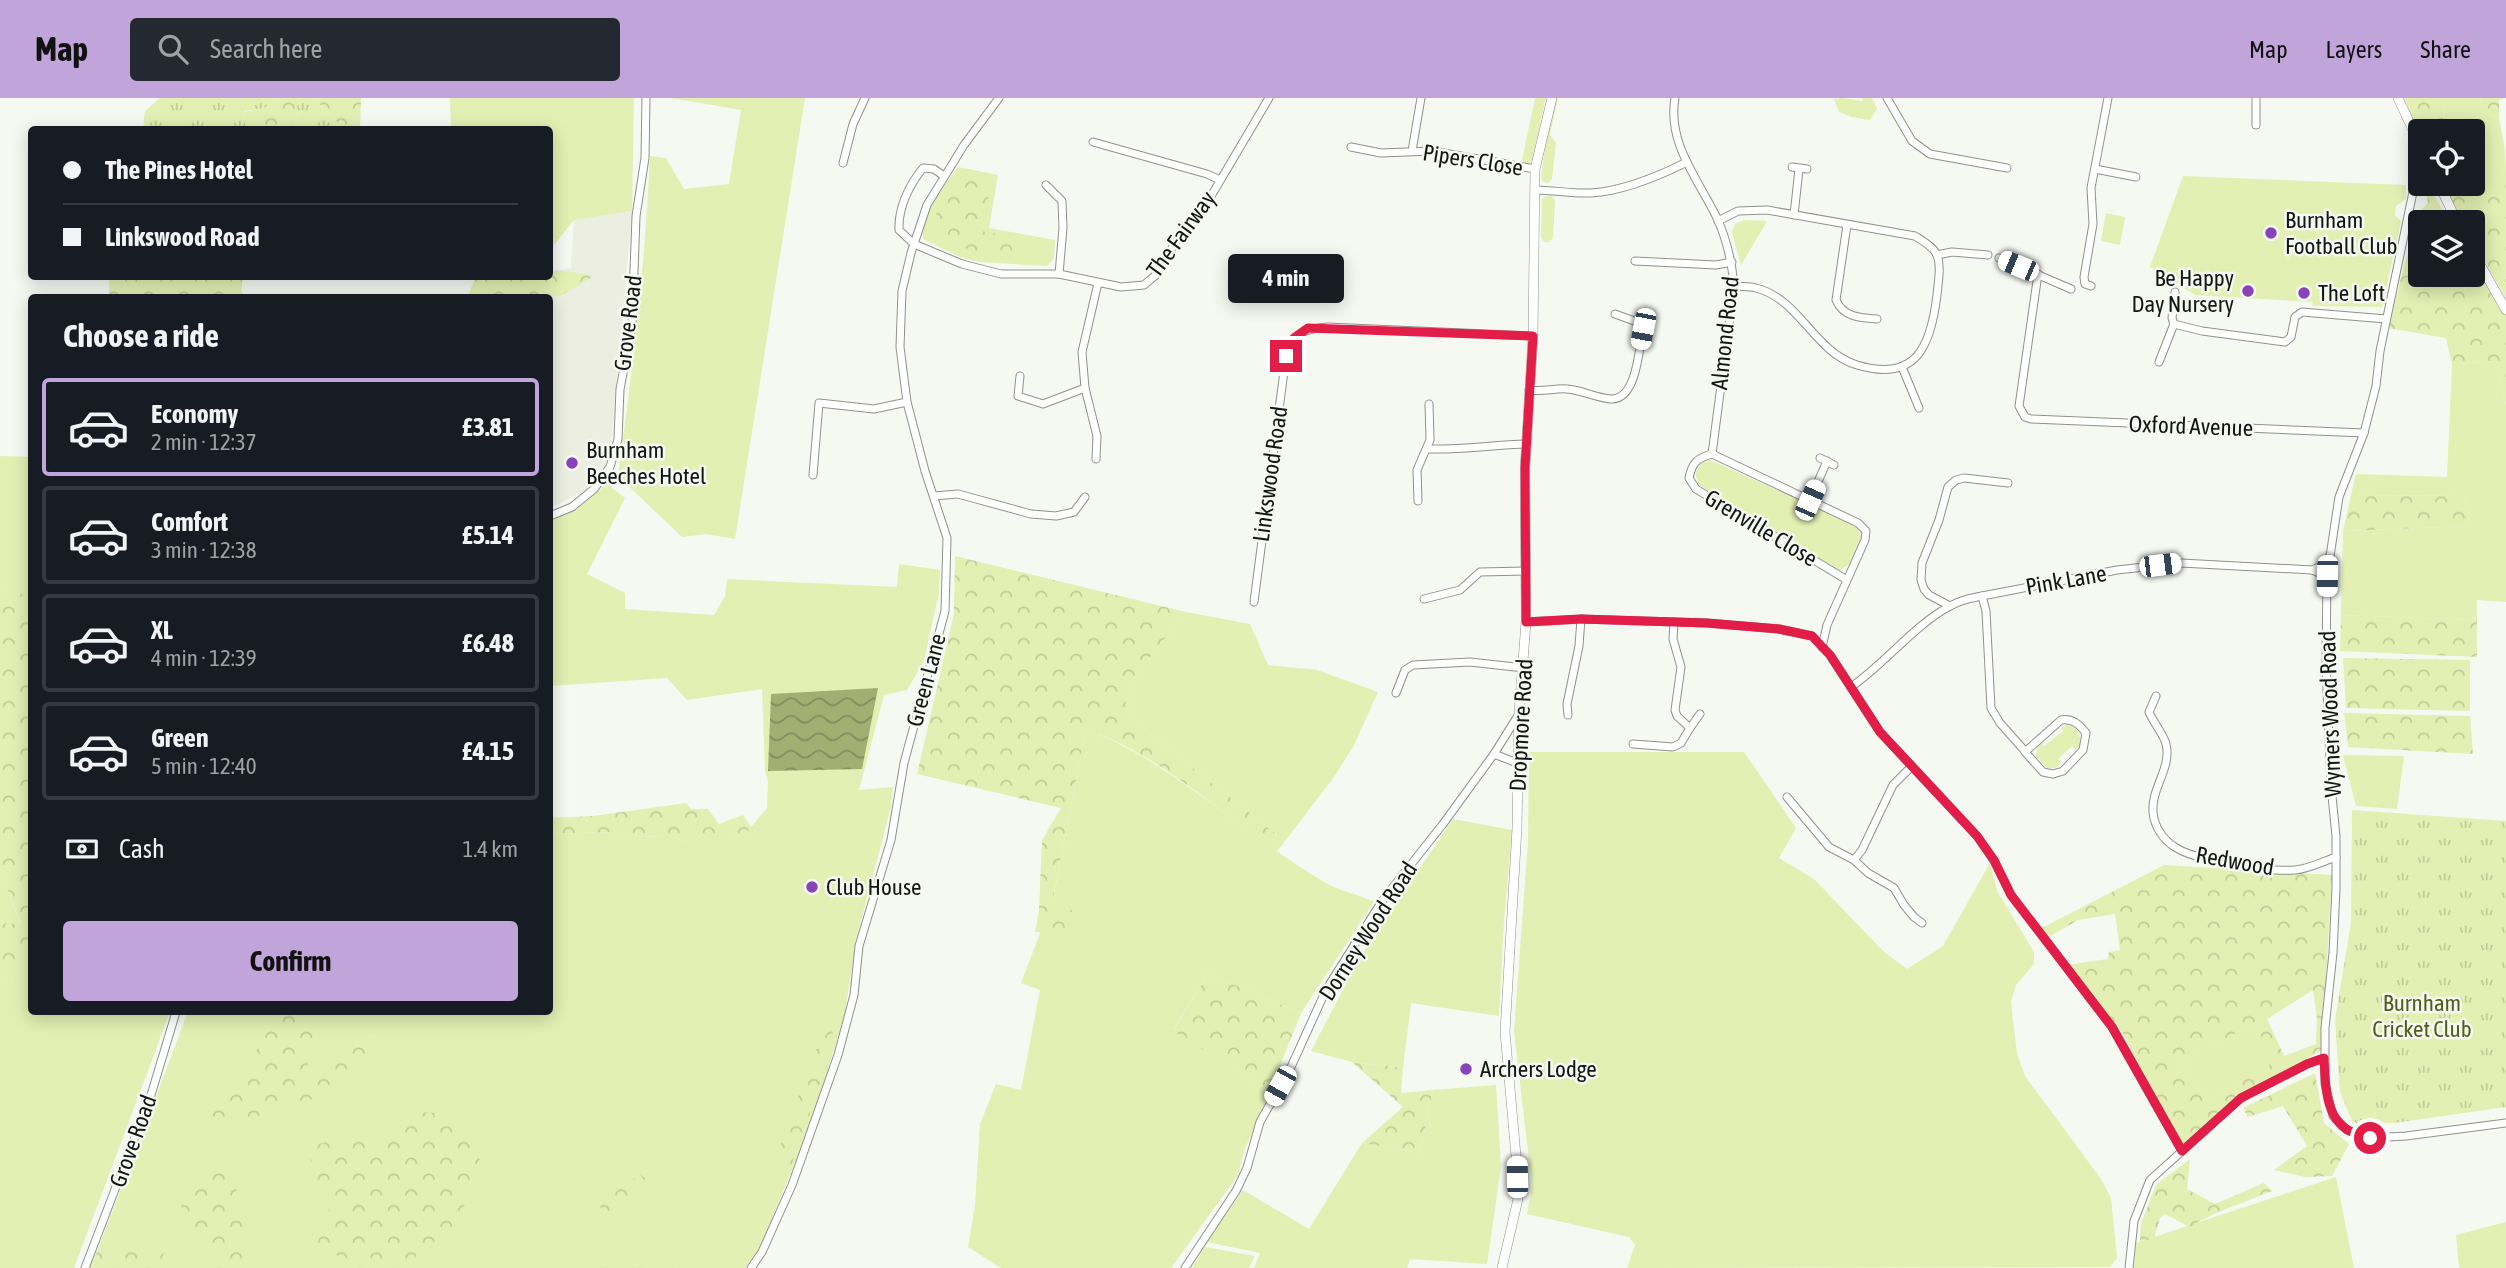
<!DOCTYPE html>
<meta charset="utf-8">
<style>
:root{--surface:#171b24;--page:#242831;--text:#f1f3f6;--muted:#9ea1a6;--line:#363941;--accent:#c1a4da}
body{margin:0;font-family:"Asap Condensed",sans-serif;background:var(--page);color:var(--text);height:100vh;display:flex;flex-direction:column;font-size:26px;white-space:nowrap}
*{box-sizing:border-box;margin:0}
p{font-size:23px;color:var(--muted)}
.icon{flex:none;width:38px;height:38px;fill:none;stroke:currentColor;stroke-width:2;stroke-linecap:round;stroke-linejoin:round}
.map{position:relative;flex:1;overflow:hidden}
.side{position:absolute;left:28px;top:196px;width:525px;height:721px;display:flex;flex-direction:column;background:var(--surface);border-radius:7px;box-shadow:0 4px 18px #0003}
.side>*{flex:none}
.top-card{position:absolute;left:28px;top:28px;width:525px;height:154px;border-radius:7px;box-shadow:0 4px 18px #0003;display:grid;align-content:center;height:154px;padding:0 35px;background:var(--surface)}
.fabs{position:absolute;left:2408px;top:21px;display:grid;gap:14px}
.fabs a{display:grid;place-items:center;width:77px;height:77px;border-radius:7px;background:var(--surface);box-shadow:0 4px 18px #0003;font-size:35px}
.end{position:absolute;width:32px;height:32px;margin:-16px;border:9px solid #e11d48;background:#fff;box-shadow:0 0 0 4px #fff}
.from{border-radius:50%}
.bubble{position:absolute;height:49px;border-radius:7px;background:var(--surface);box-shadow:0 4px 18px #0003;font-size:23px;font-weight:700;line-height:49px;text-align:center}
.car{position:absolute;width:21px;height:42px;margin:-21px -10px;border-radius:9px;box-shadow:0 0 5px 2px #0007;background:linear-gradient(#fff 24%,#345 0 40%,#fff 0 76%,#345 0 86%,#fff 0)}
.top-card b{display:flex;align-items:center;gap:24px;height:66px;font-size:26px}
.top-card b+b{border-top:2px solid var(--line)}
.top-card i{width:18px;height:18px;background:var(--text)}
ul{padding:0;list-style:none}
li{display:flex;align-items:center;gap:21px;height:98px;margin:0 14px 10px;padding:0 21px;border:4px solid var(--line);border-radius:7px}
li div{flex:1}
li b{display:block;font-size:26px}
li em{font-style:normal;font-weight:700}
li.current{border-color:var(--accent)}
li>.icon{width:63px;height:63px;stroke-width:1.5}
h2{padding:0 35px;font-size:32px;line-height:84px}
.pay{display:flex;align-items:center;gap:18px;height:77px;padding:0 35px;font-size:26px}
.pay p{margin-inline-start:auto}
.action{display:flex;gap:14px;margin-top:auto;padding:14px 35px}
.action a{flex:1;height:80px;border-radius:7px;background:var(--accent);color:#111;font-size:28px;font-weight:700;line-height:80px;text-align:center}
header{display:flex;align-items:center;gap:42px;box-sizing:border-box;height:98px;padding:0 35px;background:var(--accent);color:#111}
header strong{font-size:33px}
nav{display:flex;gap:38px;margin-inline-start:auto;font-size:24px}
.search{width:490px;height:63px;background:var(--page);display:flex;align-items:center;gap:18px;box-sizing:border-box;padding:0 24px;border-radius:7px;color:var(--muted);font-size:26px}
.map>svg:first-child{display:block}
.built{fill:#ebeee1}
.grass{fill:#e3efb3}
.forest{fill:url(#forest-crowns);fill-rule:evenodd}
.park{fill:url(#park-tufts)}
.water{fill:url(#water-waves)}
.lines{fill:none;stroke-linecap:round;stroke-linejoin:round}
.minor-casing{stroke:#90918d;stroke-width:9}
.tertiary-casing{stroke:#90918d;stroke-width:10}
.minor{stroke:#fff;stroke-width:7}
.tertiary{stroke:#fff;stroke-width:9}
.route{stroke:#e11d48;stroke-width:9}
.poi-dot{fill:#8743b7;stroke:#f6f8f2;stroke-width:2.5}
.labels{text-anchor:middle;stroke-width:5;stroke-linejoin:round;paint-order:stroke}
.street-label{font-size:23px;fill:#151614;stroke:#f6f8f2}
.poi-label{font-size:23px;fill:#151614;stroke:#f6f8f2;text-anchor:start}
.park-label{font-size:23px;fill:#535c1b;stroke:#f6f8f2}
</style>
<header>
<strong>Map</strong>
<div class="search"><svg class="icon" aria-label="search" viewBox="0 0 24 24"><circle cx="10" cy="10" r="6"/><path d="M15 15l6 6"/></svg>Search here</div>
<nav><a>Map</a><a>Layers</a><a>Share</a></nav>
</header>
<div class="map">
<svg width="2506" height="1170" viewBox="0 0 2506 1170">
<defs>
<pattern id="forest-crowns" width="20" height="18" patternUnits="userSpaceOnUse" patternTransform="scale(1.75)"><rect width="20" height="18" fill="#e3efb3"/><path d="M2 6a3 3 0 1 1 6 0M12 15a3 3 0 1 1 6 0" fill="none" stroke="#c2cc99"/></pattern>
<pattern id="park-tufts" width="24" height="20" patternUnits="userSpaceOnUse" patternTransform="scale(1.75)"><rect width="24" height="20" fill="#e3efb3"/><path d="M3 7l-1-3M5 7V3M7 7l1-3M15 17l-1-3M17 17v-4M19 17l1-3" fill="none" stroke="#c2cc99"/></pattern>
<pattern id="water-waves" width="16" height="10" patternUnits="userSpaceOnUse" patternTransform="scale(1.75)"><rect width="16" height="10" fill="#a3ae73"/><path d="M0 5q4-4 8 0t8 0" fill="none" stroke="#848d5d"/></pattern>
</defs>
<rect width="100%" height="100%" fill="#f6f8f2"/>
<path class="built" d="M632,113L610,359L586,392L550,410V200H482L550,178V173L571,170L574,122Z"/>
<g class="grass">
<path d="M450,0H634L632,113L574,122L550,152V32L451,31Z"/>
<path d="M671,0H805L735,441L706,436L682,439L618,378C633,271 645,166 650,58L666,60L684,91L729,86L741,12Z"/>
<path d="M1535,0H1546L1532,62L1527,66L1522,62Z"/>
<path d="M1556,0H1558L1550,37L1556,45L1552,81L1548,85L1543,84L1541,79L1547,35Z"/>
<path d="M1842,0L1862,3L1863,0H1872L1877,11L1870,22L1851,19L1839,14L1834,1Z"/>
<path d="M2443,0H2480L2483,16L2499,20L2505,52L2506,73L2499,74L2502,98L2471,97L2464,86H2473V33H2444Z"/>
<path d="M958,69L998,77L989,130L1055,142L1054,160L1047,168L979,164L960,159L923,141C921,114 944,90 958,69Z"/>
<path d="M2183,78L2406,87V101L2396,108L2395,117L2401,123L2382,209L2313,208L2312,204L2195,197L2150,169Z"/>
<path d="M1546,98H1552L1555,102L1553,140L1549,144H1544L1541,140L1542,101Z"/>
<path d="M2106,115L2125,119L2120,147L2101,143Z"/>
<path d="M1745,122L1767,123L1741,167L1732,134L1735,126Z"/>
<path d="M2496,263L2506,308V504L2477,502V522L2341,517L2343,433L2470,428L2464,398L2351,397L2356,376L2447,379L2452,266Z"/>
<path d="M0,358L31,359V507L12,486L0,490Z"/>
<path d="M1710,362L1856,427L1861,439L1850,466L1838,473L1699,387L1695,376L1701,365Z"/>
<path d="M607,386L625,400L587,476L625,495V511L714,517L725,498L727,481L897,489L899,466L940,472L939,495L924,563L907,592L884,597L859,692L893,689L891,709L856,842L845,915L815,1016L760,1149L745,1170H91L188,914H550V736L611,734L630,739L668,738L686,744L738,739L746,735L767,710L768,683L765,673L762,591L687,602L667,580L550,588V424L577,411Z"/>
<path d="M1186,514L1250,526L1268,567L1317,572L1378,594L1354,647L1334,679L1285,743L1141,629L1125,607L1140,572Z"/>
<path d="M2068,626C2078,631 2081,636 2080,647L2076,652L2072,648L2058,661L2061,665L2055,670H2047L2036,658L2037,651L2041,645L2044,648L2063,633L2061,630Z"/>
<path d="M1086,631C1174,665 1242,736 1324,784C1339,793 1358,796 1374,804L1301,915L1208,876L1173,932L1270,993L1244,1053L1238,1077L1171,1170H1001L968,1149L975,1107L980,1026L996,986L1021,992L1040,892L1021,885L1053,801Z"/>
<path d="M1529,654H1744L1796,730L1779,760L1814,781L1883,853L1907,871L1943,848L1990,765L1997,793L2034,854V866L2016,887L2011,903L2017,956L2025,978L2101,1081L2111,1100L2117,1160L2110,1169L1627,1170L1635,1147L1629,1139L1527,1116L1532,1088L1514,933L1528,744Z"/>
<path d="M2343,657L2404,658L2397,711L2356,708Z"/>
<path d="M1453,721L1512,732L1504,824L1499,918L1411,905L1403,970L1352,964L1311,953L1360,859Z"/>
<path d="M0,772L21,828L0,825Z"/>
<path d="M31,855L32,914H170L74,1170H0V887L15,878Z"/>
<path d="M2257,924L2271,967L2208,1003L2180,965Z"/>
<path d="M1496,987L1501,1069L1487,1166L1410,1161L1407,1170H1254L1260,1155L1207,1144L1243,1092L1309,1131L1362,1045L1420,1055L1433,992Z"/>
<path d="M2336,1079L2354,1170H2134L2136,1145Z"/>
<path d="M2506,1124V1170H2459L2456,1137Z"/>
<path d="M1205,1149L1255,1158L1249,1170H1192Z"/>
</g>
<g class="forest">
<path d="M279,0H298L295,31H247L245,26L244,14L264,10Z"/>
<path d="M313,0H361L360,31H338L337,24Z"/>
<path d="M2404,0H2446L2443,1L2444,33H2420V36Z"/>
<path d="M2480,0H2506L2499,2V20L2483,16Z"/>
<path d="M2506,73V200L2473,143V124H2462L2443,86H2464L2471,97L2501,98L2498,74Z"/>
<path d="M962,80L990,85L984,134L1038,143L998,163L931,136L939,104Z"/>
<path d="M2425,86H2427L2450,124H2420V177H2473V161L2506,216V308L2496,263L2452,266L2446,240L2388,230L2418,115L2428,105Z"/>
<path d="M550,173H566L594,178L562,197L541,200L468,199L475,179L550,178Z"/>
<path d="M109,179H243L241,193L246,199H109Z"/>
<path d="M2351,397L2464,398L2470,428L2343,433Z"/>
<path d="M955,458L1186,514L1140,572L1125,607L1141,629L1285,743L1276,754C1216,710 1157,656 1086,631L1053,800L1088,823L1087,837L1035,834L1039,812L1042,742L1061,710L917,676L954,516Z"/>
<path d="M12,485L31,507L32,855L15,878L0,887V825L21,827L0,772V490Z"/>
<path d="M2341,517L2477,522V559L2340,553Z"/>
<path d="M2343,560L2470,562V613L2346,610Z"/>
<path d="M2344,615L2470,618L2473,656L2348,649Z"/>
<path d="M686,705L691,711H708L719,726L743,717L751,729L746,735L738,739L710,744H686L668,738L630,739L611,734L550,736V720L593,718Z"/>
<path d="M2164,767L2332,777L2322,952L2239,998L2183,1049L2139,972L2124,937L2067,867L2108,861L2109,854L2120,852L2115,816L2078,822L2047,840L2040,831ZM2313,892L2317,921L2316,946L2284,958L2267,921ZM2257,924L2270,967L2208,1003L2180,965Z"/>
<path d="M1208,876L1301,915L1270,993L1173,933Z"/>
<path d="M278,914H319L304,985L370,939L375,952L339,987L302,1006L229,1026L227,1034L214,1036L210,1022L217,1000L239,985L270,927L280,925Z"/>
<path d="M830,929L836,942L788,1077L774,1065L813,957Z"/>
<path d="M1352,964L1403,970L1401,995L1433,992L1420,1055L1362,1045L1403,1009Z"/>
<path d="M2315,975L2324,1025L2349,1046L2332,1078L2305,1079L2274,1072L2307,1048L2283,1008L2248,1019L2243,1010Z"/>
<path d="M414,1014L436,1015L462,1024L482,1066L458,1123L441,1140L417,1153L413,1170H359L317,1146L335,1095L310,1081L314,1067L303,1051L361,1033L388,1038Z"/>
<path d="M220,1061L246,1111L248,1160L242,1170H211L214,1152L182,1121L181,1105L201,1069Z"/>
<path d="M2190,1061L2187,1091L2215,1106L2264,1085L2272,1093C2244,1105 2215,1113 2190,1129L2165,1116L2160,1120L2154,1141L2140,1143L2141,1126L2156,1087Z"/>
<path d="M640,1077L659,1088L600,1117L601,1102Z"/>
<path d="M97,1154H164L159,1170H89Z"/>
<path d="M598,1160L676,1167L674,1170H600Z"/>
</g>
<g class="park">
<path d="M160,0H279L264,10L244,13L245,26L247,31H143L145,13Z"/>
<path d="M298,0H313L337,24L338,31H295Z"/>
<path d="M2352,712L2506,723V1009L2394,1025H2353L2340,994L2335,922L2351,825Z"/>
</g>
<path class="water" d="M878,590L862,671L768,673L771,596Z"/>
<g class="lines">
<g class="minor-casing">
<g id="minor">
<path d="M1675,0C1667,45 1698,81 1717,120C1727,142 1732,165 1734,188L1712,356"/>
<path d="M1887,0L1912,43L1930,56L2007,70"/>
<path d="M2256,27V0"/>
<path d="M1093,44L1207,76L1220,82"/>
<path d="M2419,45L2414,49L2413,94L2380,253L2376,288L2364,335L2339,399L2327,478L2326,566L2331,688L2336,738V790L2333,855L2325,930V986L2333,1018L2347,1032L2370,1040L2406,1038L2506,1025"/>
<path d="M1351,49L1381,55L1432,53L1535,71"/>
<path d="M1412,53L1421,0"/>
<path d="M843,65L853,26L865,0"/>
<path d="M1792,69L1807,71"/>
<path d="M2095,71L2136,79"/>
<path d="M944,78L934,71L923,70C909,87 898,110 899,132L914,146L962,166L1001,176H1059L1121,189L1144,187L1157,176L1183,131L1207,105L1269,0"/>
<path d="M1046,87L1062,103L1063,130L1059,176"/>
<path d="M1535,92C1554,92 1573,96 1591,95C1623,93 1659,78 1687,64"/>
<path d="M1794,117L1799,71"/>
<path d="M1718,123L1738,113L1767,112L1915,138C1923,143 1931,147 1936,155C1942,167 1938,184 1937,197C1931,247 1917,285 1857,267C1814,254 1800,201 1756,190C1749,188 1741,189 1734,188"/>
<path d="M1847,127L1836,202C1843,219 1860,220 1877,221"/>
<path d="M1937,157L1952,154L1988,157"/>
<path d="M1999,160L2071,191"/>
<path d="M1635,163L1716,167L1732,164"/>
<path d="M2038,176L2019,308L2025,319L2031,321L2364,335"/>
<path d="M2091,188L2085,186L2084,179L2093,126L2091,90L2108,0"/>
<path d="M2175,194L2172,220L2174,226L2202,233L2285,244L2291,239L2295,219L2302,214L2386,221"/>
<path d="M2159,264L2174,226"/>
<path d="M1902,269L1919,310"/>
<path d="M1020,278L1018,298L1043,306L1085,290"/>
<path d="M1529,292C1543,294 1555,290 1567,291C1582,292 1596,300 1611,301C1637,302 1639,250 1643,231L1637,224L1615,216"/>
<path d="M1428,351C1460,352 1493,347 1526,346"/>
<path d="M1820,360L1834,367"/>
<path d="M1096,361L1097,338L1085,290L1082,254L1098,185"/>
<path d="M813,377L819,305L874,311L907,304"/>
<path d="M934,398L958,396L1031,416L1056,418L1074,414L1085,399"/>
<path d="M1810,402L1827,363"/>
<path d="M1418,403L1417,372L1430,342L1429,306"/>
<path d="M550,418L572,409L594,391L610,369L618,341L620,291L632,229L636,118L645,60L646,0"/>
<path d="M2312,472L2321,468L2329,459"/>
<path d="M1982,498L1986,513L1991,610L2000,625L2024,652L2025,654L2043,674L2053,676L2063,673L2083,652L2086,635C2079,626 2072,620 2061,622L2025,654"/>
<path d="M1424,501L1460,492L1480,474L1526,473"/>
<path d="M1254,504L1286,258C1297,235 1301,231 1328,229L1533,238"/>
<path d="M1950,508L1929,497L1924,491L1921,482L1922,465L1939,422L1948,389L1956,382L1964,380L2008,385"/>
<path d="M1526,524L1581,521L1707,525L1779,531L1812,538L1830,557L1880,634L1977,738L1994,763L2011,797L2112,929L2182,1053"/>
<path d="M1822,549L1827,527L1865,442L1866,433L1858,425L1712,356C1697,360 1692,365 1689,380L1696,391L1847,482"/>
<path d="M1851,589C1886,565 1913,528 1950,508C1960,502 1971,500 1982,498L2117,472L2181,465L2312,472L2327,478"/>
<path d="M1396,595L1405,572L1413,567L1470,564L1524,570"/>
<path d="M2156,598L2149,614C2153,624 2164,637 2166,646C2172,670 2151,690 2153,714C2154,728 2163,742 2175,749C2195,763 2271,774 2295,772C2309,771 2324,763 2336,759"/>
<path d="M1568,617L1567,606L1579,548L1581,521"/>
<path d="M1690,630L1700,616"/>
<path d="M1633,646L1673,649L1681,645L1690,630L1677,618L1675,612L1681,569L1673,541L1674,524"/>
<path d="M1494,656L1517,665"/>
<path d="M1787,699L1829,749L1854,762L1868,775L1894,790L1904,807L1914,819L1922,825"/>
<path d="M1854,762L1862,752L1893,687L1911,669"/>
<path d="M85,1170L151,997L176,914"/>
<path d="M751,1170L762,1154L792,1087L838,957L854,897L859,848L891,742L904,665L945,513L947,440L925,373L907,304L900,249L902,193L911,155L927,107L964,47L999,0"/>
<path d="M1185,1170L1236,1093L1247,1070L1260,1024L1291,969L1326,892L1382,803L1443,726L1494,656L1519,616"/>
<path d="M2129,1170L2134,1123L2150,1082L2241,1000L2307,966L2324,960"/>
</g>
</g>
<g class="tertiary-casing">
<g id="tertiary">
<path d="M2398,0L2420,47"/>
<path d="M2439,86L2457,124"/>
<path d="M2473,154L2506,212"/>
<path d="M1502,1170L1518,1101L1516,1058L1505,934L1517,730L1519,615L1526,524L1525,370L1533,238L1535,71L1552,0"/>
</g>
</g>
<use href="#minor" class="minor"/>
<use href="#tertiary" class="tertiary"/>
</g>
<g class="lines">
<path class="route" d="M1286,258L1294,240L1308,230L1533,238L1525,370L1526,524L1581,521L1707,525L1779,531L1812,538L1830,557L1880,634L1977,738L1994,762L2011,797L2112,929L2182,1053L2241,1000L2307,966L2324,960C2325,984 2325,1019 2348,1032C2355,1036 2363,1038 2370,1040"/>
</g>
<g class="poi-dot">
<circle cx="2271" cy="135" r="7"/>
<circle cx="2248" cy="193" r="7"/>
<circle cx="2304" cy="195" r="7"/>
<circle cx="572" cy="365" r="7"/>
<circle cx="812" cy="789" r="7"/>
<circle cx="1466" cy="971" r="7"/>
</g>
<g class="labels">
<g class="street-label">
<text transform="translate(1473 62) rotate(9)" y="8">Pipers Close</text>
<text transform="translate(1181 136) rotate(-54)" y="8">The Fairway</text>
<text transform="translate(628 225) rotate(-83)" y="8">Grove Road</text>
<text transform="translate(1725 235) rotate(-84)" y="8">Almond Road</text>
<text transform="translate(2191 328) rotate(2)" y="8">Oxford Avenue</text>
<text transform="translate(1270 376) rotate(-82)" y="8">Linkswood Road</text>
<text transform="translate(1761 430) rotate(31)" y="8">Grenville Close</text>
<text transform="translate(2066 482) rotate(-10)" y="8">Pink Lane</text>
<text transform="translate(926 582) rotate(-75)" y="8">Green Lane</text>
<text transform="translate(2330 616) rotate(-92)" y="8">Wymers Wood Road</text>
<text transform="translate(1521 627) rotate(-87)" y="8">Dropmore Road</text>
<text transform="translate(2235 763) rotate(10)" y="8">Redwood</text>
<text transform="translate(1368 833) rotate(-57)" y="8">Dorney Wood Road</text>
<text transform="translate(133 1043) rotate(-70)" y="8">Grove Road</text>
</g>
<g class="poi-label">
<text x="2285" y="130">Burnham<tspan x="2285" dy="26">Football Club</tspan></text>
<text x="2234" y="188" text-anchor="end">Be Happy<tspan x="2234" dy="26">Day Nursery</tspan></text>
<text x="2318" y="203">The Loft</text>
<text x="586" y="360">Burnham<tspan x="586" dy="26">Beeches Hotel</tspan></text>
<text x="826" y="797">Club House</text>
<text x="1480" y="979">Archers Lodge</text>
</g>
<g class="park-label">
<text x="2422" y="913">Burnham<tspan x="2422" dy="26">Cricket Club</tspan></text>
</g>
</g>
</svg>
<div class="fabs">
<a><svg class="icon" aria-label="locate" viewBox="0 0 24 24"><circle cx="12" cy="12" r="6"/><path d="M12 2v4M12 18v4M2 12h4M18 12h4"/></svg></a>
<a><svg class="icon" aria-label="layers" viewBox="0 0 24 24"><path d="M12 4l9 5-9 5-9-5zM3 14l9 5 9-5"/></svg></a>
</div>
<i class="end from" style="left:2370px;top:1040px"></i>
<i class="end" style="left:1286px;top:258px"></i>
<div class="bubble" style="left:1228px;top:156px;width:116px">4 min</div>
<i class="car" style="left:2018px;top:168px;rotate:293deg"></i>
<i class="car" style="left:1643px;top:231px;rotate:191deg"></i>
<i class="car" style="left:1810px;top:402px;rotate:24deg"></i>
<i class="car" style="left:2160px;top:467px;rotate:83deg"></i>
<i class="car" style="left:2327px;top:478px;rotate:181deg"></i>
<i class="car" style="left:1280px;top:988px;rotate:209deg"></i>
<i class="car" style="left:1517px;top:1079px;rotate:359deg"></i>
<div class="top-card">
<b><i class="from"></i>The Pines Hotel</b>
<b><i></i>Linkswood Road</b>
</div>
<section class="side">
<h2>Choose a ride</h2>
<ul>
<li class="current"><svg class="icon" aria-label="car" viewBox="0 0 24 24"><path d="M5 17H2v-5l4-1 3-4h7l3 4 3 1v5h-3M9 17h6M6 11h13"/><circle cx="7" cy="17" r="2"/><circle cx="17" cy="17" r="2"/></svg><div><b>Economy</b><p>2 min · 12:37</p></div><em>£3.81</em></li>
<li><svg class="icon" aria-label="car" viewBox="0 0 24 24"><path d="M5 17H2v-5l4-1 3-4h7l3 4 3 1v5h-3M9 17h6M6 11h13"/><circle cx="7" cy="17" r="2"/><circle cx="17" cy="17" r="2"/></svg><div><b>Comfort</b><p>3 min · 12:38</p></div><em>£5.14</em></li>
<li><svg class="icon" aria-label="car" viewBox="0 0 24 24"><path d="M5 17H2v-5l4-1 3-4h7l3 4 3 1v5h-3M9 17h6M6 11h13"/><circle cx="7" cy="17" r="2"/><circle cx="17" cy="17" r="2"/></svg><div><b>XL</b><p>4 min · 12:39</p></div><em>£6.48</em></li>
<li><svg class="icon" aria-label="car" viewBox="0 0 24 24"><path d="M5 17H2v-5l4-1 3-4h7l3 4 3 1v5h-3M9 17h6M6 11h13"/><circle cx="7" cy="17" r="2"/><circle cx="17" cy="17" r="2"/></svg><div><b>Green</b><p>5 min · 12:40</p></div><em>£4.15</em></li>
</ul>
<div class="pay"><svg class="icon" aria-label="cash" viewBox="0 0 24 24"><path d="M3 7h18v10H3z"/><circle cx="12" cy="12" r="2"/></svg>Cash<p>1.4 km</p></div>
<div class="action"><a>Confirm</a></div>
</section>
</div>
